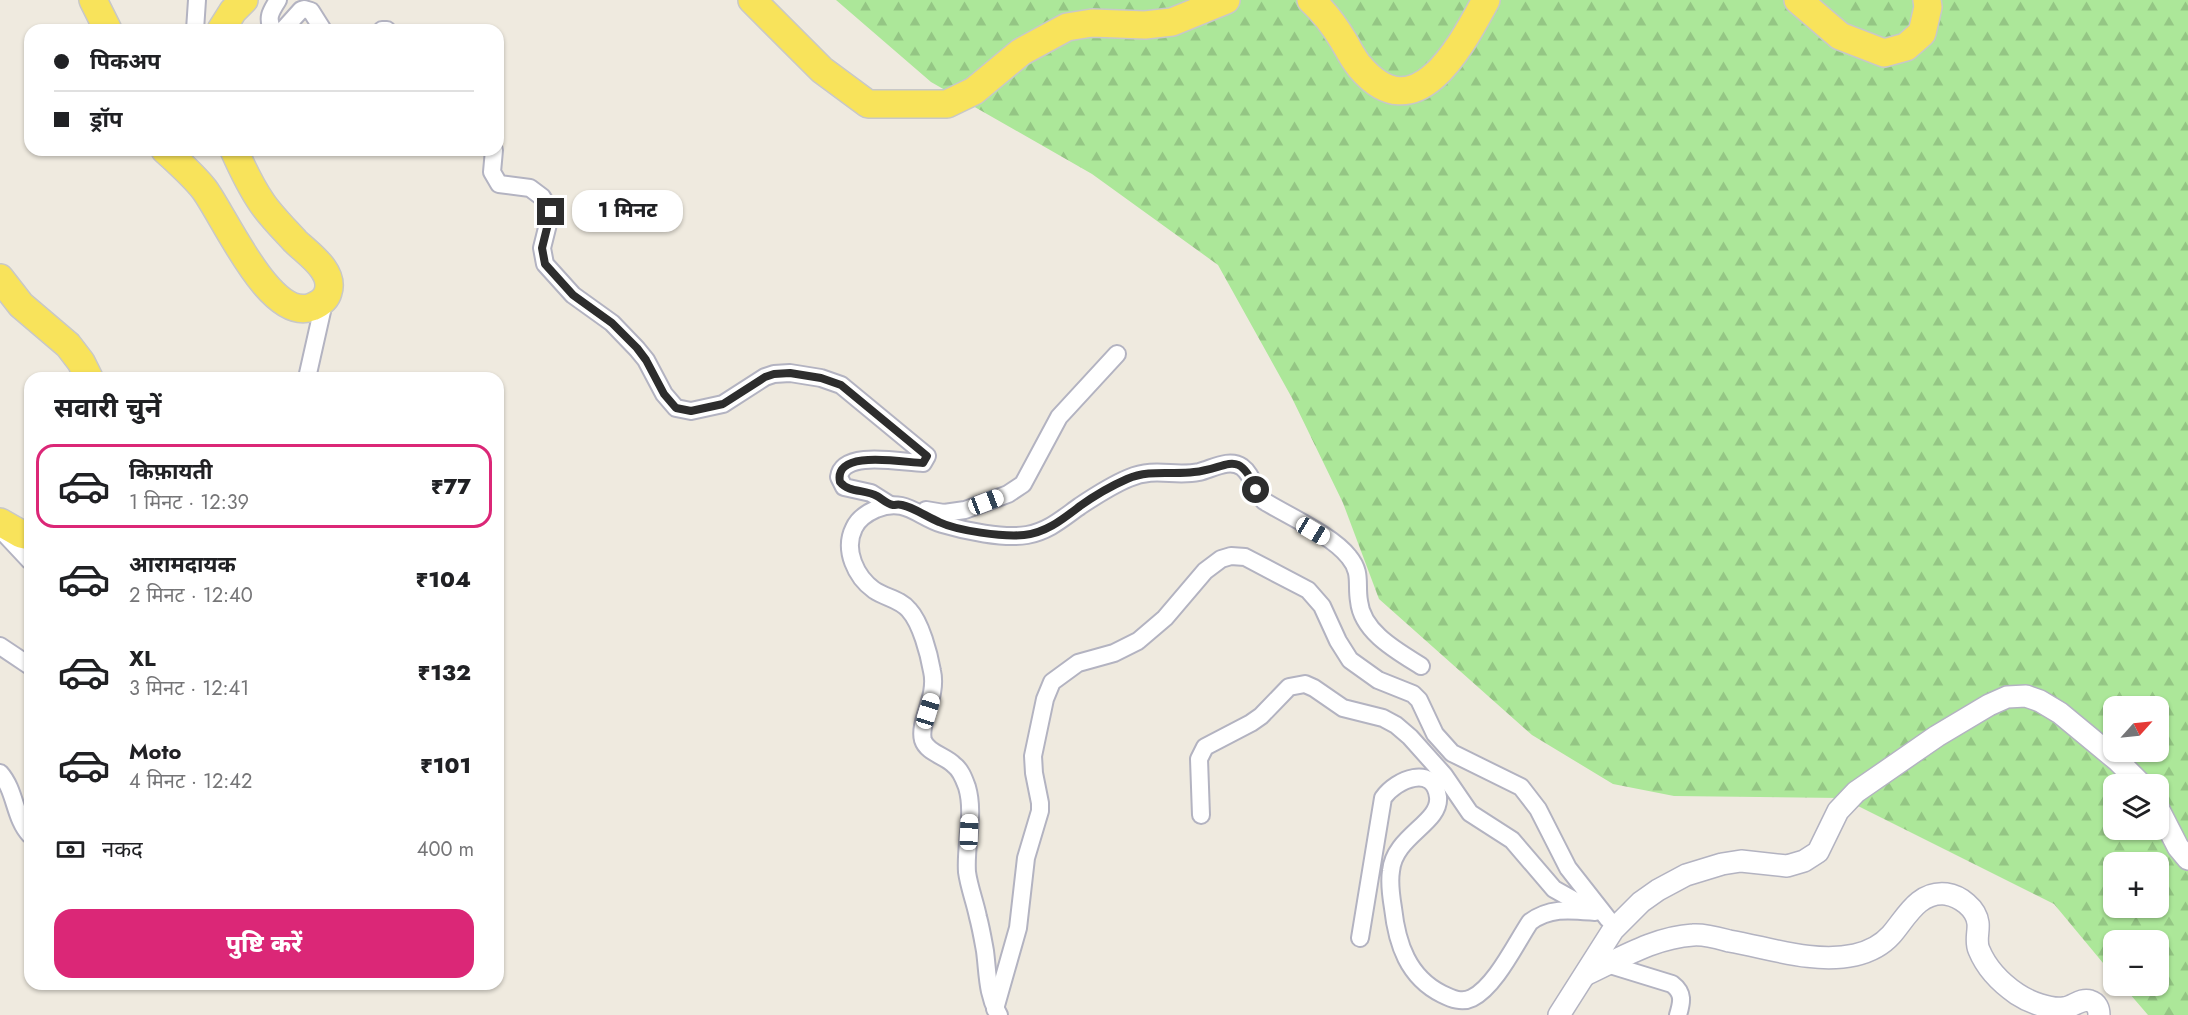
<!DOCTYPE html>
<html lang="hi">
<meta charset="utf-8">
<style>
:root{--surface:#fff;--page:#f2f2f2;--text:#202124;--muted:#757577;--line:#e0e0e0;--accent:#db2777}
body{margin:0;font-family:Jost,"Noto Sans Devanagari",sans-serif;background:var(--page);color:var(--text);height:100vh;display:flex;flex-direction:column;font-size:22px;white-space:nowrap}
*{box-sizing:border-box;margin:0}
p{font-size:20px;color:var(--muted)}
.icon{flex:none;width:33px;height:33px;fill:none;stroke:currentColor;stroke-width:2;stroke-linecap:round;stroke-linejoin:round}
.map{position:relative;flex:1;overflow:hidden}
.panel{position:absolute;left:24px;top:372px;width:480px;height:618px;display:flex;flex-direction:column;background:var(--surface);border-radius:18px;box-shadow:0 2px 4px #0004}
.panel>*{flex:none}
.top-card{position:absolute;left:24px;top:24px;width:480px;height:132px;border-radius:18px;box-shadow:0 2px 4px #0004;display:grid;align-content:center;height:132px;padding:0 30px;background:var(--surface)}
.needle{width:39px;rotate:63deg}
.controls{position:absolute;left:2103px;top:696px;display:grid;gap:12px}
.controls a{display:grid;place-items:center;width:66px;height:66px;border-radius:12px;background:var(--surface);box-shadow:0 2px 4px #0004;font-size:30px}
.end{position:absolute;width:27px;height:27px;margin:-14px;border:8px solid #2d2d2d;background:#fff;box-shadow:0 0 0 3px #fff}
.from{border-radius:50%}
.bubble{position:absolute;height:42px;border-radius:18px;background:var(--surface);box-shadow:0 2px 4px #0004;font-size:20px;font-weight:800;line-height:42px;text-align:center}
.car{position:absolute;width:18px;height:36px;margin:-18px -9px;border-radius:8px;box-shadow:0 0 4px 2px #0007;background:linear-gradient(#fff 24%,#345 0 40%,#fff 0 76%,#345 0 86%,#fff 0)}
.top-card b{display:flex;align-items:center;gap:21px;height:57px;font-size:22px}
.top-card b+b{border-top:2px solid var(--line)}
.top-card i{width:15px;height:15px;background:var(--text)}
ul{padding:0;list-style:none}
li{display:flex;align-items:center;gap:18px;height:84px;margin:0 12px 9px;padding:0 18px;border:3px solid transparent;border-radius:18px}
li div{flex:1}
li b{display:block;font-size:22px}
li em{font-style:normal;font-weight:800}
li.on{border-color:var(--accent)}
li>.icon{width:54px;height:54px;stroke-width:1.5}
h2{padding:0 30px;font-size:27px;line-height:72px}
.pay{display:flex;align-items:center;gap:15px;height:66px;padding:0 30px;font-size:22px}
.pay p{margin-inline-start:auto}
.action{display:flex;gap:12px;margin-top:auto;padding:12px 30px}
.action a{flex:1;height:69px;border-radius:18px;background:var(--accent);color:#fff;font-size:24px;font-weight:800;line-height:69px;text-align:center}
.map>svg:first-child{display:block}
.forest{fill:url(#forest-firs);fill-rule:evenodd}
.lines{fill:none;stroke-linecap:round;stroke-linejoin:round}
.minor-casing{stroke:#b3b3c1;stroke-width:20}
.tertiary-casing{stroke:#b3b3c1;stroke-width:24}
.primary-casing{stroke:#c8c8c8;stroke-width:30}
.minor{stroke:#fff;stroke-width:16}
.tertiary{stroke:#fff;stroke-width:21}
.primary{stroke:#f8e35b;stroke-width:27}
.route{stroke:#2d2d2d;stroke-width:8}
</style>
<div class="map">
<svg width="2188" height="1015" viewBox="0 0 2188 1015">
<defs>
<pattern id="forest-firs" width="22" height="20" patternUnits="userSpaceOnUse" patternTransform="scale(1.5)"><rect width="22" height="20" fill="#ace799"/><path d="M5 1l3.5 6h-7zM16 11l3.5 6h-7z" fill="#94c684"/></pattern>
</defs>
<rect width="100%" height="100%" fill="#efeadf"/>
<path class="forest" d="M836,0H2188V1015H2148L2123,986H2158V940H2114L2113,975L2054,904L1842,798L1674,796L1613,784L1532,735L1379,599L1343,503L1292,398L1218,265L1092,174L931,82ZM2114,706H2158V752H2114ZM2114,784H2158V830H2114ZM2114,862H2158V908H2114Z"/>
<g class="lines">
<g class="minor-casing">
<g id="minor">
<path d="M195,30L197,0"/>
<path d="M273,30C266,18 271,11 278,0"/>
<path d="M283,30L301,10L304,9L311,11L323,30"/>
<path d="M382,30H387"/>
<path d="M494,150L492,172L499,184L530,188L542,197L551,212L542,248L545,264L573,295L612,323L637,349L646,360L664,394L676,408L691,411L723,404L765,377L774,374L790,373L821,378L841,385L927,456L923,463C904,463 843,449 839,477L844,487L871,493L890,505"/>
<path d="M307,378L325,298"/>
<path d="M926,510L944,513L965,510L1008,494L1023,484L1059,417L1117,354"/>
<path d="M1,530L30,561"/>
<path d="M0,646L30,666"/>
<path d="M0,773C16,791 14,818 30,835"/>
<path d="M1201,815L1199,759L1205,747L1251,723L1261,716L1289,687L1305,684L1314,688L1343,708L1383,718L1396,725L1410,737L1444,775L1470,813L1512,840L1554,889L1588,908"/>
<path d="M1360,938L1383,798C1396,779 1434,764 1438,797C1441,823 1394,836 1391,871C1389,883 1391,896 1393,908C1397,944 1408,977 1442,994C1452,999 1462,1003 1472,998C1495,987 1516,943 1530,922C1550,907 1571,910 1595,912"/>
<path d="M1607,964L1672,984C1684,993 1682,1002 1678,1015"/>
<path d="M995,1009L1018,928L1026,858L1040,811V803L1034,773L1033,756L1045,699L1052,682L1078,663L1114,653L1138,641L1165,618L1205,571L1221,559L1231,556L1245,557L1308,590L1322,606L1338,641L1350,660L1378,680L1413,694L1419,700L1435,734L1452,753L1521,787L1538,809L1568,868L1608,919"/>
<path d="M999,1015C987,995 988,974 985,951C983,940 981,928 978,917C975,902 969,887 967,872C965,844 975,814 967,787C964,779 961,770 954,765C946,756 927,753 923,740C918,722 938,697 932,671C929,654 921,623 909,610C900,599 886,598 874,590C856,577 843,550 854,528C858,519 867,513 876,509C905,497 917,516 942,524C965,531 1004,539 1027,535C1049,531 1063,518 1080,506C1095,496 1112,485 1129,478C1155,467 1174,477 1199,472C1212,469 1229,458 1242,467C1253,475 1254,491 1264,501C1288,516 1332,535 1349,557C1362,573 1356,583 1359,601C1362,632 1397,651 1421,666"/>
</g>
</g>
<g class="tertiary-casing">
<g id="tertiary">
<path d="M2158,808L2178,847L2188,859"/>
<path d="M1587,974C1621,958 1656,937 1693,935C1705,934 1718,938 1729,941C1770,948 1814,964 1855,955C1868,952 1882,945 1891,935C1906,918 1918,891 1946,894C1960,896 1976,908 1978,923C1979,932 1975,941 1979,950C1986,967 2001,983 2017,994C2029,1002 2050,1010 2064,1008C2073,1007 2081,998 2090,1001C2097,1003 2099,1009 2099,1015"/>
<path d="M1559,1015L1613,930L1641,902L1658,890L1686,875L1722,864L1741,861L1787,866L1804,861L1818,852L1838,811L1856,792L1937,736L1989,705L2007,697L2026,696L2040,701L2060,713L2118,761L2141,784"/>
</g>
</g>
<g class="primary-casing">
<g id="primary">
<path d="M93,0L108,30"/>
<path d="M752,0L822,70L868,104H947L974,91L1021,52L1067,27L1092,23L1145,25L1172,22L1226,0"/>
<path d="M1311,0C1324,12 1334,25 1343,40C1348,48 1353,59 1360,67C1416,133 1461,46 1486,0"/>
<path d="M1798,0L1840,36L1884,53L1906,47L1922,33L1928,7L1927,0"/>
<path d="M221,30L233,11L244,0"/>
<path d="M165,150C178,162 193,175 204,189C225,217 270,323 312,307C319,304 326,300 328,292C335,271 307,253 295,241C284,229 271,216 262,203C251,187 242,168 234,150"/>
<path d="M0,278L21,305L68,345L81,362L89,378"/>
<path d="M0,522L21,534L30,536"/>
</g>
</g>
<use href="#minor" class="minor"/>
<use href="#tertiary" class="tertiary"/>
<use href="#primary" class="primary"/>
</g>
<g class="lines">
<path class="route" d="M551,212L542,248L545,264L573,295L612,323L637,348L646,360L664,394L676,408L691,411L723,404L765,377L774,374L790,373L821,378L841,385L927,456L923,463C906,463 833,448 840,482C849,493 865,489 877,496C882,499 887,504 893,505C897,505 897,504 902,505C915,508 927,517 939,522C958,531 1003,537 1024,535C1046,533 1063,519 1080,506C1094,496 1111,486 1127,479C1150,469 1171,475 1194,472C1228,469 1238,447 1256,490"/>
</g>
</svg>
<div class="controls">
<a><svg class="needle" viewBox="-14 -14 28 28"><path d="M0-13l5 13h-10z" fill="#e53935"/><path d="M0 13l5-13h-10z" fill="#757577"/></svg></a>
<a><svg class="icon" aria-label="layers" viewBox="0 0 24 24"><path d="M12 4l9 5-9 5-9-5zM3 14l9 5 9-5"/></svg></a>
<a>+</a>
<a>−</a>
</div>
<i class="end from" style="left:1256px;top:490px"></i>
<i class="end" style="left:551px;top:212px"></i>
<div class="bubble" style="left:572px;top:190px;width:111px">1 मिनट</div>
<i class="car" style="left:986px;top:502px;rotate:69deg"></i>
<i class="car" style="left:1313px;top:531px;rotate:121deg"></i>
<i class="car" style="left:928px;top:711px;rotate:17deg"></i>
<i class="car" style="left:969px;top:832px;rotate:2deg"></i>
<div class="top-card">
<b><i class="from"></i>पिकअप</b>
<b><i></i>ड्रॉप</b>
</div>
<section class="panel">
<h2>सवारी चुनें</h2>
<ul>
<li class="on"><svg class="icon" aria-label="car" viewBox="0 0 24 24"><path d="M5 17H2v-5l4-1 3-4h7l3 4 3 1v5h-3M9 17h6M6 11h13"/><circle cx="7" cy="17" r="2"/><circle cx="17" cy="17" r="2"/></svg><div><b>किफ़ायती</b><p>1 मिनट · 12:39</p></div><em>₹77</em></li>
<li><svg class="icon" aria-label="car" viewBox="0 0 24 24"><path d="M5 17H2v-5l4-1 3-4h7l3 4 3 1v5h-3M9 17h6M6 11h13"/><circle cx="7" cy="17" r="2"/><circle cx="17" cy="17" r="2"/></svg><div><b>आरामदायक</b><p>2 मिनट · 12:40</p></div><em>₹104</em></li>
<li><svg class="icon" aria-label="car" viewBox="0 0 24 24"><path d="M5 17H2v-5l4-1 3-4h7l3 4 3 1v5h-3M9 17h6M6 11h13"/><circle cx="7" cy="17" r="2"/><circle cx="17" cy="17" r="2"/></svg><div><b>XL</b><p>3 मिनट · 12:41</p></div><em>₹132</em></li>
<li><svg class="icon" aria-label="car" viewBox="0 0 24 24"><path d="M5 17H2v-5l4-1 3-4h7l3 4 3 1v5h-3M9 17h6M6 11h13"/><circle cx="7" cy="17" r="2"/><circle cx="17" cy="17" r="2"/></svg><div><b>Moto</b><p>4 मिनट · 12:42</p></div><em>₹101</em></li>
</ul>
<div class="pay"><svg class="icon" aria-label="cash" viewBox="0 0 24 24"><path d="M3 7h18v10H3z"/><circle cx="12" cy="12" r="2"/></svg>नकद<p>400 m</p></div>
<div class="action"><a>पुष्टि करें</a></div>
</section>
</div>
